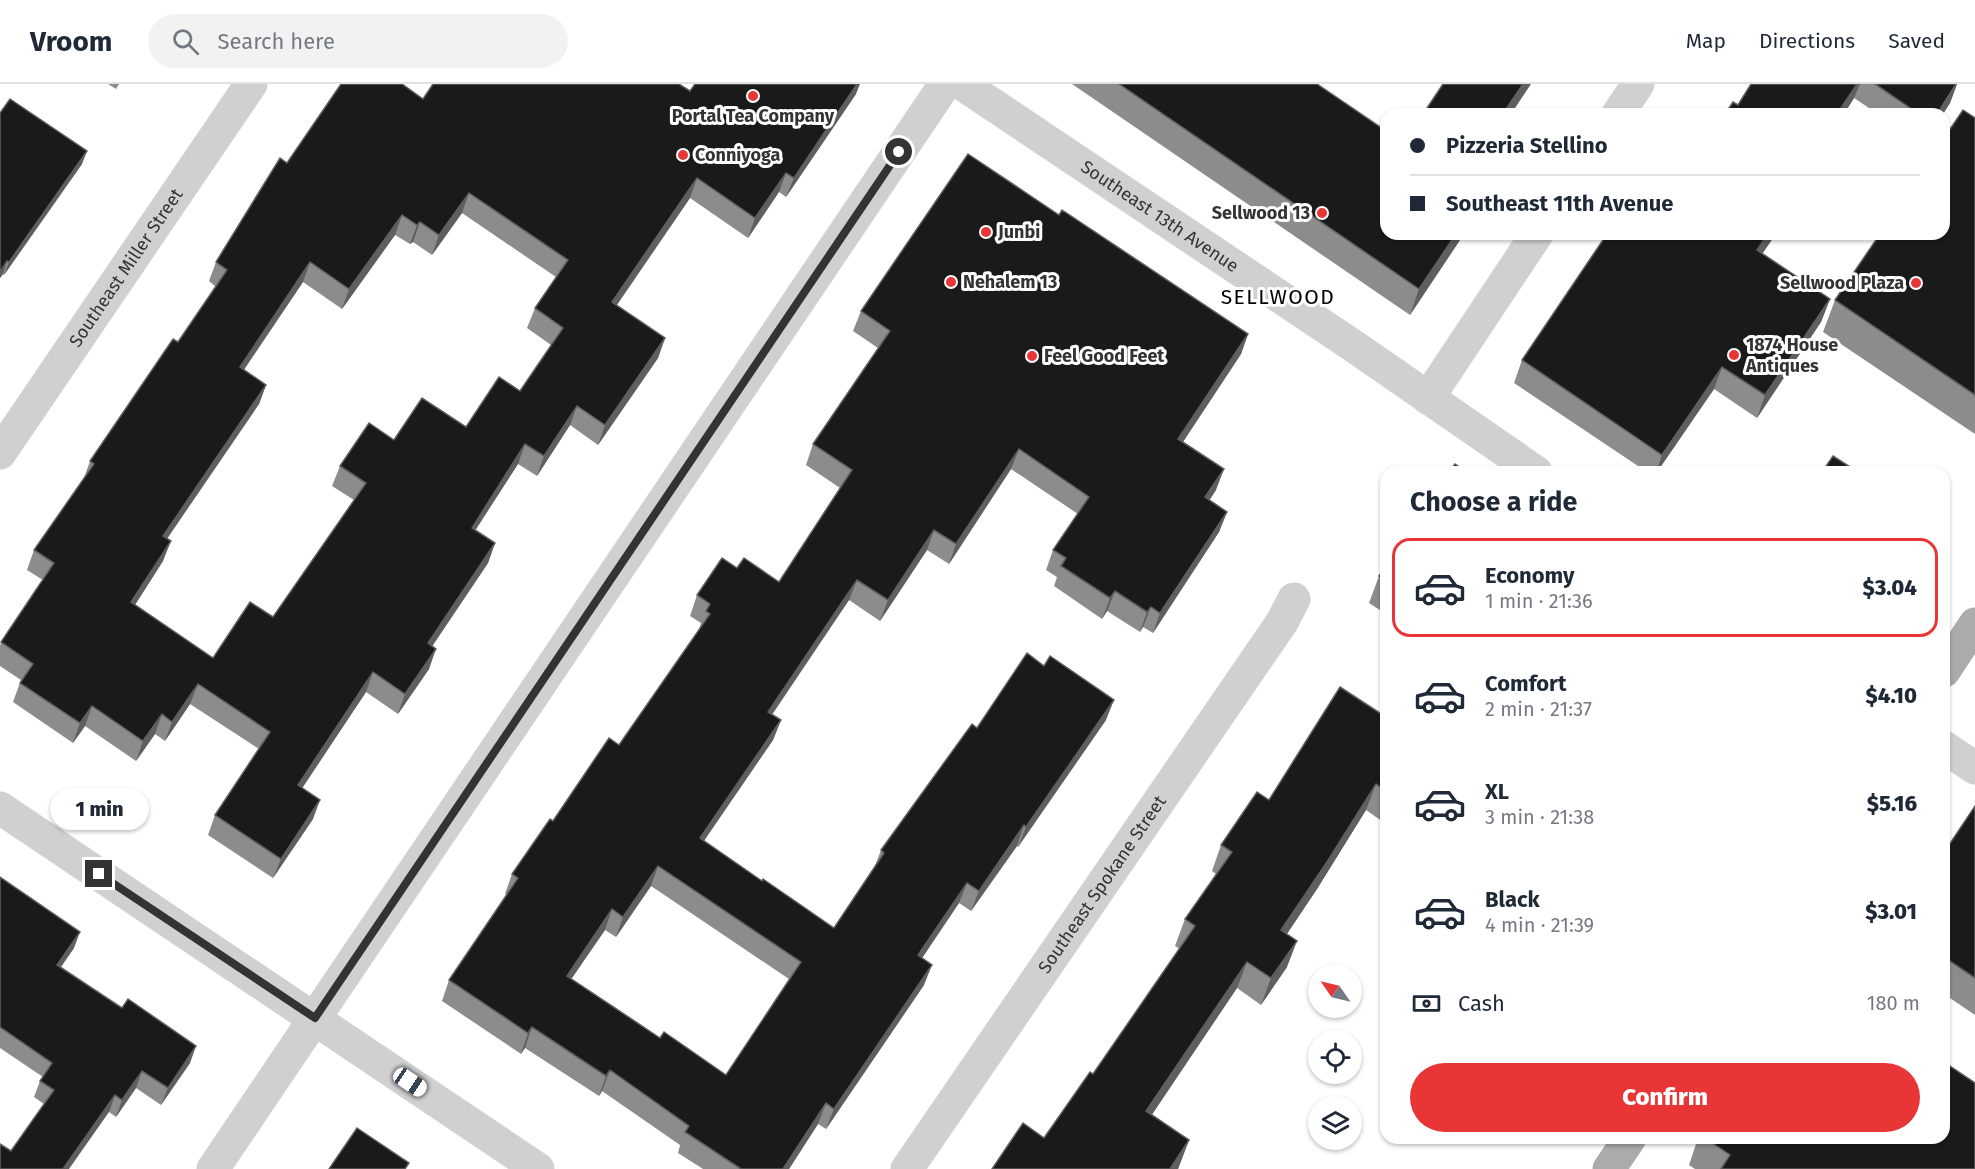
<!DOCTYPE html>
<meta charset="utf-8">
<style>
:root{--surface:#fff;--page:#f2f2f3;--text:#1f2937;--muted:#747a83;--line:#e0e1e3;--accent:#e83637}
body{margin:0;font-family:"Fira Sans",sans-serif;background:var(--page);color:var(--text);height:100vh;display:flex;flex-direction:column;font-size:22px;white-space:nowrap}
*{box-sizing:border-box;margin:0}
p{font-size:20px;color:var(--muted)}
.icon{flex:none;width:33px;height:33px;fill:none;stroke:currentColor;stroke-width:2;stroke-linecap:round;stroke-linejoin:round}
.map{position:relative;flex:1;overflow:hidden}
.panel{position:absolute;left:1380px;top:382px;width:570px;height:678px;display:flex;flex-direction:column;background:var(--surface);border-radius:18px;box-shadow:0 2px 4px #0004}
.panel>*{flex:none}
.guide{position:absolute;left:1380px;top:24px;width:570px;height:132px;border-radius:18px;box-shadow:0 2px 4px #0004;display:grid;align-content:center;height:132px;padding:0 30px;background:var(--surface)}
.needle{width:39px;rotate:304deg}
.tools{position:absolute;left:1308px;top:880px;display:grid;gap:12px}
.tools a{display:grid;place-items:center;width:54px;height:54px;border-radius:50%;background:var(--surface);box-shadow:0 2px 4px #0004;font-size:30px}
.end{position:absolute;width:27px;height:27px;margin:-14px;border:8px solid #333;background:#fff;box-shadow:0 0 0 3px #fff}
.from{border-radius:50%}
.bubble{position:absolute;height:42px;border-radius:21px;background:var(--surface);box-shadow:0 2px 4px #0004;font-size:20px;font-weight:800;line-height:42px;text-align:center}
.car{position:absolute;width:18px;height:36px;margin:-18px -9px;border-radius:8px;box-shadow:0 0 4px 2px #0007;background:linear-gradient(#fff 24%,#345 0 40%,#fff 0 76%,#345 0 86%,#fff 0)}
.guide b{display:flex;align-items:center;gap:21px;height:57px;font-size:22px}
.guide b+b{border-top:2px solid var(--line)}
.guide i{width:15px;height:15px;background:var(--text)}
ul{padding:0;list-style:none}
li{display:flex;align-items:center;gap:18px;height:99px;margin:0 12px 9px;padding:0 18px;border:3px solid transparent;border-radius:18px}
li div{flex:1}
li b{display:block;font-size:22px}
li em{font-style:normal;font-weight:800}
li.selected{border-color:var(--accent)}
li>.icon{width:54px;height:54px;stroke-width:1.5}
h2{padding:0 30px;font-size:27px;line-height:72px}
.pay{display:flex;align-items:center;gap:15px;height:66px;padding:0 30px;font-size:22px}
.pay p{margin-inline-start:auto}
.button{display:flex;gap:12px;margin-top:auto;padding:12px 30px}
.button a{flex:1;height:69px;border-radius:36px;background:var(--accent);color:#fff;font-size:24px;font-weight:800;line-height:69px;text-align:center}
header{display:flex;align-items:center;gap:36px;box-sizing:border-box;height:84px;padding:0 30px;background:var(--surface);border-bottom:2px solid var(--line)}
header strong{font-size:28px}
nav{display:flex;gap:33px;margin-inline-start:auto;font-size:21px}
.search{width:420px;height:54px;background:var(--page);display:flex;align-items:center;gap:15px;box-sizing:border-box;padding:0 21px;border-radius:33px;color:var(--muted);font-size:22px}
.map>svg:first-child{display:block}
.lines{fill:none;stroke-linecap:round;stroke-linejoin:round}
.minor{stroke:#d0d0d0;stroke-width:33}
.tertiary{stroke:#d0d0d0;stroke-width:33}
.primary{stroke:#ababab;stroke-width:33}
.wall{fill:#8c8c8c;fill-rule:evenodd}
.shaded-wall{fill:#5f5f5f}
.building{fill:#1a1a1a;stroke:#5f5f5f;stroke-width:1.5;fill-rule:evenodd}
.route{stroke:#333;stroke-width:8}
.poi-dot{fill:#e83637;stroke:#fff;stroke-width:2}
.labels{text-anchor:middle;stroke-width:6;stroke-linejoin:round;paint-order:stroke}
.poi-label{font-size:18px;font-weight:bold;fill:#333;stroke:#fff;text-anchor:start}
.street-label{font-size:18px;fill:#333;stroke:#fff}
.quarter-label{font-size:21px;letter-spacing:1.5px;fill:#000;stroke:#fff}
</style>
<header>
<strong>Vroom</strong>
<div class="search"><svg class="icon" aria-label="search" viewBox="0 0 24 24"><circle cx="10" cy="10" r="6"/><path d="M15 15l6 6"/></svg>Search here</div>
<nav><a>Map</a><a>Directions</a><a>Saved</a></nav>
</header>
<div class="map">
<svg width="1975" height="1085" viewBox="0 0 1975 1085">
<rect width="100%" height="100%" fill="#fff"/>
<g class="lines">
<g class="minor">
<path d="M1618,30L1638,0"/>
<path d="M1428,314L1537,150"/>
<path id="s1" d="M0,369L251,0"/>
<path d="M1944,663L1975,684"/>
<path d="M0,724L538,1085"/>
<path d="M213,1085L945,0"/>
<path id="s2" d="M907,1085L1282,538L1294,515"/>
</g>
<path class="tertiary" id="s3" d="M962,0L1352,261L1536,388"/>
<g class="primary">
<path d="M1944,587L1975,540"/>
<path d="M1609,1085L1630,1054"/>
</g>
</g>
<g class="wall">
<path d="M108,0H119L116,5Z"/>
<path d="M1072,0H1317L1464,150L1410,231Z"/>
<path d="M1751,0H1957L1950,19L1943,30H1878L1854,14L1844,30H1725L1738,21Z"/>
<path d="M690,7L856,10L786,113L779,108L748,154L690,114L617,221L665,254L658,274L598,361L570,341L537,392L518,380L475,446L495,459L488,479L432,562L429,585L398,630L366,608L302,704L313,735L273,794L208,751L215,731L259,665L190,620L165,657L155,650L136,677L85,642L73,659L13,618L21,596L0,582V562L1,558L43,496L27,486L34,466L84,394L90,377L178,258L216,203L209,197L216,178L287,79L423,15ZM462,129L556,193L535,224L527,244L551,261L520,307L466,343L394,356L340,382L332,402L354,416L273,533L213,574L135,521L163,477L167,455L259,320L266,301L244,286L303,198L342,225L395,151L410,160L413,158L432,171Z"/>
<path d="M0,29L82,80L4,191L3,190L0,194Z"/>
<path d="M1975,34V350L1823,248L1835,216Z"/>
<path d="M1059,131L1248,250L1241,270L1183,358L1216,406L1209,416L1227,428L1219,448L1153,549L1143,543L1140,548L1107,527L1102,535L1054,502L1057,493L1046,486L1053,466L1078,430L1011,385L949,480L927,466L880,537L849,516L772,631L781,636L773,656L704,757L762,797L834,844L875,782L881,766L977,644L1106,636L1018,763L1017,762L971,827L959,819L922,874L924,901L826,1045L818,1040L789,1085H703L678,1069L680,1061L602,1007L599,1012L525,964L521,970L442,917L449,896L507,811L505,810L512,790L553,737L619,661L699,546L701,539L690,532L697,511L737,484L779,498L840,404L806,381L813,360L878,264L853,247L861,227ZM651,802L789,895L726,991L660,954L571,895L605,846L616,853Z"/>
<path d="M1762,170L1830,215L1821,238L1757,334L1714,305L1657,388H1647L1514,299L1522,276Z"/>
<path d="M1386,482V530L1369,519L1379,492Z"/>
<path d="M1386,633V740L1366,726L1317,805L1287,850V883L1261,921L1237,904L1152,1030L1189,1056L1178,1085H992L1044,1054L1093,990L1180,865L1175,862L1185,835L1216,790L1212,787L1221,761L1269,716Z"/>
<path d="M1975,722V931L1944,910V767H1945Z"/>
<path d="M0,793L74,864L61,883L190,979L161,1021L136,1004L116,1033L109,1028L11,1067L44,1020L34,1013L40,997L43,993L0,964Z"/>
<path d="M1698,1054H1944L1975,1085H1695L1689,1081Z"/>
</g>
<g class="shaded-wall">
<path d="M857,0H860L856,10L786,113L794,94Z"/>
<path d="M1523,0H1531L1511,30L1506,25Z"/>
<path d="M1857,0H1860L1854,14L1844,30H1837Z"/>
<path d="M1956,0H1957L1950,19L1943,30H1937Z"/>
<path d="M87,67L82,80L4,191L9,178Z"/>
<path d="M786,89L779,108L748,154L755,134Z"/>
<path d="M697,94L690,114L605,238L612,218Z"/>
<path d="M469,109L462,129L432,171L439,151Z"/>
<path d="M402,131L395,151L342,225L349,205Z"/>
<path d="M420,138L413,158L410,160L417,141Z"/>
<path d="M1456,150H1464L1410,231L1419,205Z"/>
<path d="M1768,150H1776L1749,189L1757,166Z"/>
<path d="M7,177L3,190L0,194V188Z"/>
<path d="M310,178L303,198L232,303L240,283Z"/>
<path d="M1830,215L1821,238L1757,334L1765,311Z"/>
<path d="M1248,250L1241,270L1171,376L1178,355Z"/>
<path d="M665,254L658,274L598,361L605,341Z"/>
<path d="M1722,283L1714,305L1657,388H1656L1662,371Z"/>
<path d="M266,301L259,320L155,472L163,452Z"/>
<path d="M577,322L570,341L537,392L544,372Z"/>
<path d="M525,360L518,380L464,464L472,444Z"/>
<path d="M1019,365L1011,385L949,480L956,460Z"/>
<path d="M1224,385L1216,406L1198,434L1205,413Z"/>
<path d="M1227,428L1219,448L1153,549L1160,529Z"/>
<path d="M934,446L927,466L880,537L888,516Z"/>
<path d="M171,457L163,477L124,538L131,518Z"/>
<path d="M495,459L488,479L421,579L428,559Z"/>
<path d="M857,496L849,516L760,648L768,628Z"/>
<path d="M1115,507L1107,527L1102,535L1110,514Z"/>
<path d="M1151,523L1143,543L1140,548L1147,528Z"/>
<path d="M436,565L429,585L398,630L405,610Z"/>
<path d="M373,588L366,608L291,721L298,701Z"/>
<path d="M198,600L190,620L165,657L172,638Z"/>
<path d="M1114,616L1106,636L1018,763L1026,743Z"/>
<path d="M92,622L85,642L73,659L80,639Z"/>
<path d="M162,630L155,650L136,677L143,657Z"/>
<path d="M781,636L773,656L692,774L700,754Z"/>
<path d="M1376,700L1366,726L1317,805L1272,872L1281,846Z"/>
<path d="M320,716L313,735L273,794L281,775Z"/>
<path d="M1024,741L1017,762L971,827L979,807Z"/>
<path d="M658,782L651,802L616,853L623,833Z"/>
<path d="M967,799L959,819L910,892L918,871Z"/>
<path d="M612,825L605,846L559,913L567,892Z"/>
<path d="M80,848L74,864L51,897L57,881Z"/>
<path d="M1297,857L1287,883L1261,921L1271,894Z"/>
<path d="M1247,878L1237,904L1137,1053L1146,1027Z"/>
<path d="M932,881L924,901L826,1045L834,1025Z"/>
<path d="M532,943L525,964L521,970L528,949Z"/>
<path d="M196,962L190,979L161,1021L168,1004Z"/>
<path d="M610,986L602,1007L599,1012L606,992Z"/>
<path d="M142,987L136,1004L116,1033L122,1016Z"/>
<path d="M115,1011L109,1028L69,1085H63Z"/>
<path d="M826,1019L818,1040L789,1085H783Z"/>
<path d="M1189,1056L1178,1085H1170Z"/>
</g>
<g class="building">
<path d="M341,0H402L423,15L433,0H679L690,7L695,0H857L794,94L786,89L755,134L697,94L612,218L665,254L605,341L577,322L544,372L525,360L472,444L495,459L428,559L436,565L405,610L373,588L298,701L320,716L281,775L215,731L270,648L198,600L172,638L162,630L143,657L92,622L80,639L20,599L33,580L1,558L54,479L34,466L94,380L90,377L173,255L178,258L227,186L216,178L280,74L287,79ZM469,109L568,176L535,224L563,244L520,307L499,293L466,343L422,314L394,356L369,339L340,382L366,399L273,533L250,518L213,574L131,518L171,457L163,452L266,301L240,283L310,178L349,205L402,131L417,141L420,138L439,151Z"/>
<path d="M1119,0H1317L1386,47V150H1456L1419,205Z"/>
<path d="M1443,0H1523L1506,25L1513,30H1423Z"/>
<path d="M1751,0H1857L1837,30H1725L1733,18L1738,21Z"/>
<path d="M1875,0H1956L1937,30H1919Z"/>
<path d="M10,15L87,67L9,178L7,177L0,188V29Z"/>
<path d="M1963,26L1975,34V311L1835,216L1880,150H1944V54Z"/>
<path d="M968,70L1059,131L1062,126L1248,250L1178,355L1224,385L1205,413L1227,428L1160,529L1151,523L1147,528L1115,507L1110,514L1061,482L1066,474L1053,466L1089,413L1019,365L956,460L934,446L888,516L857,496L768,628L781,636L700,754L762,797L763,795L834,844L884,769L881,766L972,640L977,644L1027,569L1044,582L1050,572L1114,616L1026,743L1024,741L979,807L967,799L918,871L932,881L834,1025L826,1019L783,1085H741L685,1048L689,1042L610,986L606,992L532,943L528,949L449,896L518,794L512,790L550,735L553,737L609,654L619,661L710,530L706,527L710,520L697,511L722,474L737,484L744,474L779,498L852,386L813,360L890,247L861,227ZM658,782L801,878L726,991L664,948L660,954L567,892L612,825L623,833Z"/>
<path d="M1607,150H1768L1757,166L1830,215L1765,311L1722,283L1662,371L1522,276Z"/>
<path d="M1833,372L1858,388H1822Z"/>
<path d="M1455,380L1467,388H1449Z"/>
<path d="M1386,482V497L1379,492Z"/>
<path d="M1340,603L1386,633V707L1376,700L1327,778L1281,846L1297,857L1271,894L1247,878L1146,1027L1189,1056L1170,1085H992L1023,1039L1044,1054L1090,988L1093,990L1195,842L1185,835L1232,768L1221,761L1257,708L1269,716Z"/>
<path d="M1975,722V894L1944,873V767H1945Z"/>
<path d="M0,793L80,848L57,881L122,924L128,915L196,962L168,1004L142,987L122,1016L115,1011L63,1085H0V1060L11,1067L54,1006L40,997L52,979L0,943Z"/>
<path d="M1944,978L1975,999V1085H1721L1730,1071L1705,1054H1944Z"/>
<path d="M357,1044L409,1079L405,1085H329Z"/>
</g>
<g class="lines">
<path class="route" d="M99,790L315,934L899,68"/>
</g>
<g class="poi-dot">
<circle cx="753" cy="12" r="6"/>
<circle cx="683" cy="71" r="6"/>
<circle cx="1322" cy="129" r="6"/>
<circle cx="986" cy="148" r="6"/>
<circle cx="951" cy="198" r="6"/>
<circle cx="1916" cy="199" r="6"/>
<circle cx="1734" cy="271" r="6"/>
<circle cx="1032" cy="272" r="6"/>
</g>
<g class="labels">
<g class="poi-label">
<text x="753" y="38" text-anchor="middle">Portal Tea Company</text>
<text x="695" y="77">Conniyoga</text>
<text x="1310" y="135" text-anchor="end">Sellwood 13</text>
<text x="998" y="154">Junbi</text>
<text x="963" y="204">Nehalem 13</text>
<text x="1904" y="205" text-anchor="end">Sellwood Plaza</text>
<text x="1746" y="267">1874 House<tspan x="1746" dy="21">Antiques</tspan></text>
<text x="1044" y="278">Feel Good Feet</text>
</g>
<g class="street-label">
<text dy="6" stroke="none"><textPath href="#s3" startOffset="238">Southeast 13th Avenue</textPath></text>
<text dy="6" stroke="none"><textPath href="#s1" startOffset="224">Southeast Miller Street</textPath></text>
<text dy="6" stroke="none"><textPath href="#s2" startOffset="345">Southeast Spokane Street</textPath></text>
</g>
<g class="quarter-label">
<text x="1278" y="220">SELLWOOD</text>
</g>
</g>
</svg>
<div class="tools">
<a><svg class="needle" viewBox="-14 -14 28 28"><path d="M0-13l5 13h-10z" fill="#e53935"/><path d="M0 13l5-13h-10z" fill="#747a83"/></svg></a>
<a><svg class="icon" aria-label="locate" viewBox="0 0 24 24"><circle cx="12" cy="12" r="6"/><path d="M12 2v4M12 18v4M2 12h4M18 12h4"/></svg></a>
<a><svg class="icon" aria-label="layers" viewBox="0 0 24 24"><path d="M12 4l9 5-9 5-9-5zM3 14l9 5 9-5"/></svg></a>
</div>
<i class="end from" style="left:899px;top:68px"></i>
<i class="end" style="left:99px;top:790px"></i>
<div class="bubble" style="left:50px;top:704px;width:99px">1 min</div>
<i class="car" style="left:410px;top:998px;rotate:124deg"></i>
<div class="guide">
<b><i class="from"></i>Pizzeria Stellino</b>
<b><i></i>Southeast 11th Avenue</b>
</div>
<section class="panel">
<h2>Choose a ride</h2>
<ul>
<li class="selected"><svg class="icon" aria-label="car" viewBox="0 0 24 24"><path d="M5 17H2v-5l4-1 3-4h7l3 4 3 1v5h-3M9 17h6M6 11h13"/><circle cx="7" cy="17" r="2"/><circle cx="17" cy="17" r="2"/></svg><div><b>Economy</b><p>1 min · 21:36</p></div><em>$3.04</em></li>
<li><svg class="icon" aria-label="car" viewBox="0 0 24 24"><path d="M5 17H2v-5l4-1 3-4h7l3 4 3 1v5h-3M9 17h6M6 11h13"/><circle cx="7" cy="17" r="2"/><circle cx="17" cy="17" r="2"/></svg><div><b>Comfort</b><p>2 min · 21:37</p></div><em>$4.10</em></li>
<li><svg class="icon" aria-label="car" viewBox="0 0 24 24"><path d="M5 17H2v-5l4-1 3-4h7l3 4 3 1v5h-3M9 17h6M6 11h13"/><circle cx="7" cy="17" r="2"/><circle cx="17" cy="17" r="2"/></svg><div><b>XL</b><p>3 min · 21:38</p></div><em>$5.16</em></li>
<li><svg class="icon" aria-label="car" viewBox="0 0 24 24"><path d="M5 17H2v-5l4-1 3-4h7l3 4 3 1v5h-3M9 17h6M6 11h13"/><circle cx="7" cy="17" r="2"/><circle cx="17" cy="17" r="2"/></svg><div><b>Black</b><p>4 min · 21:39</p></div><em>$3.01</em></li>
</ul>
<div class="pay"><svg class="icon" aria-label="cash" viewBox="0 0 24 24"><path d="M3 7h18v10H3z"/><circle cx="12" cy="12" r="2"/></svg>Cash<p>180 m</p></div>
<div class="button"><a>Confirm</a></div>
</section>
</div>
